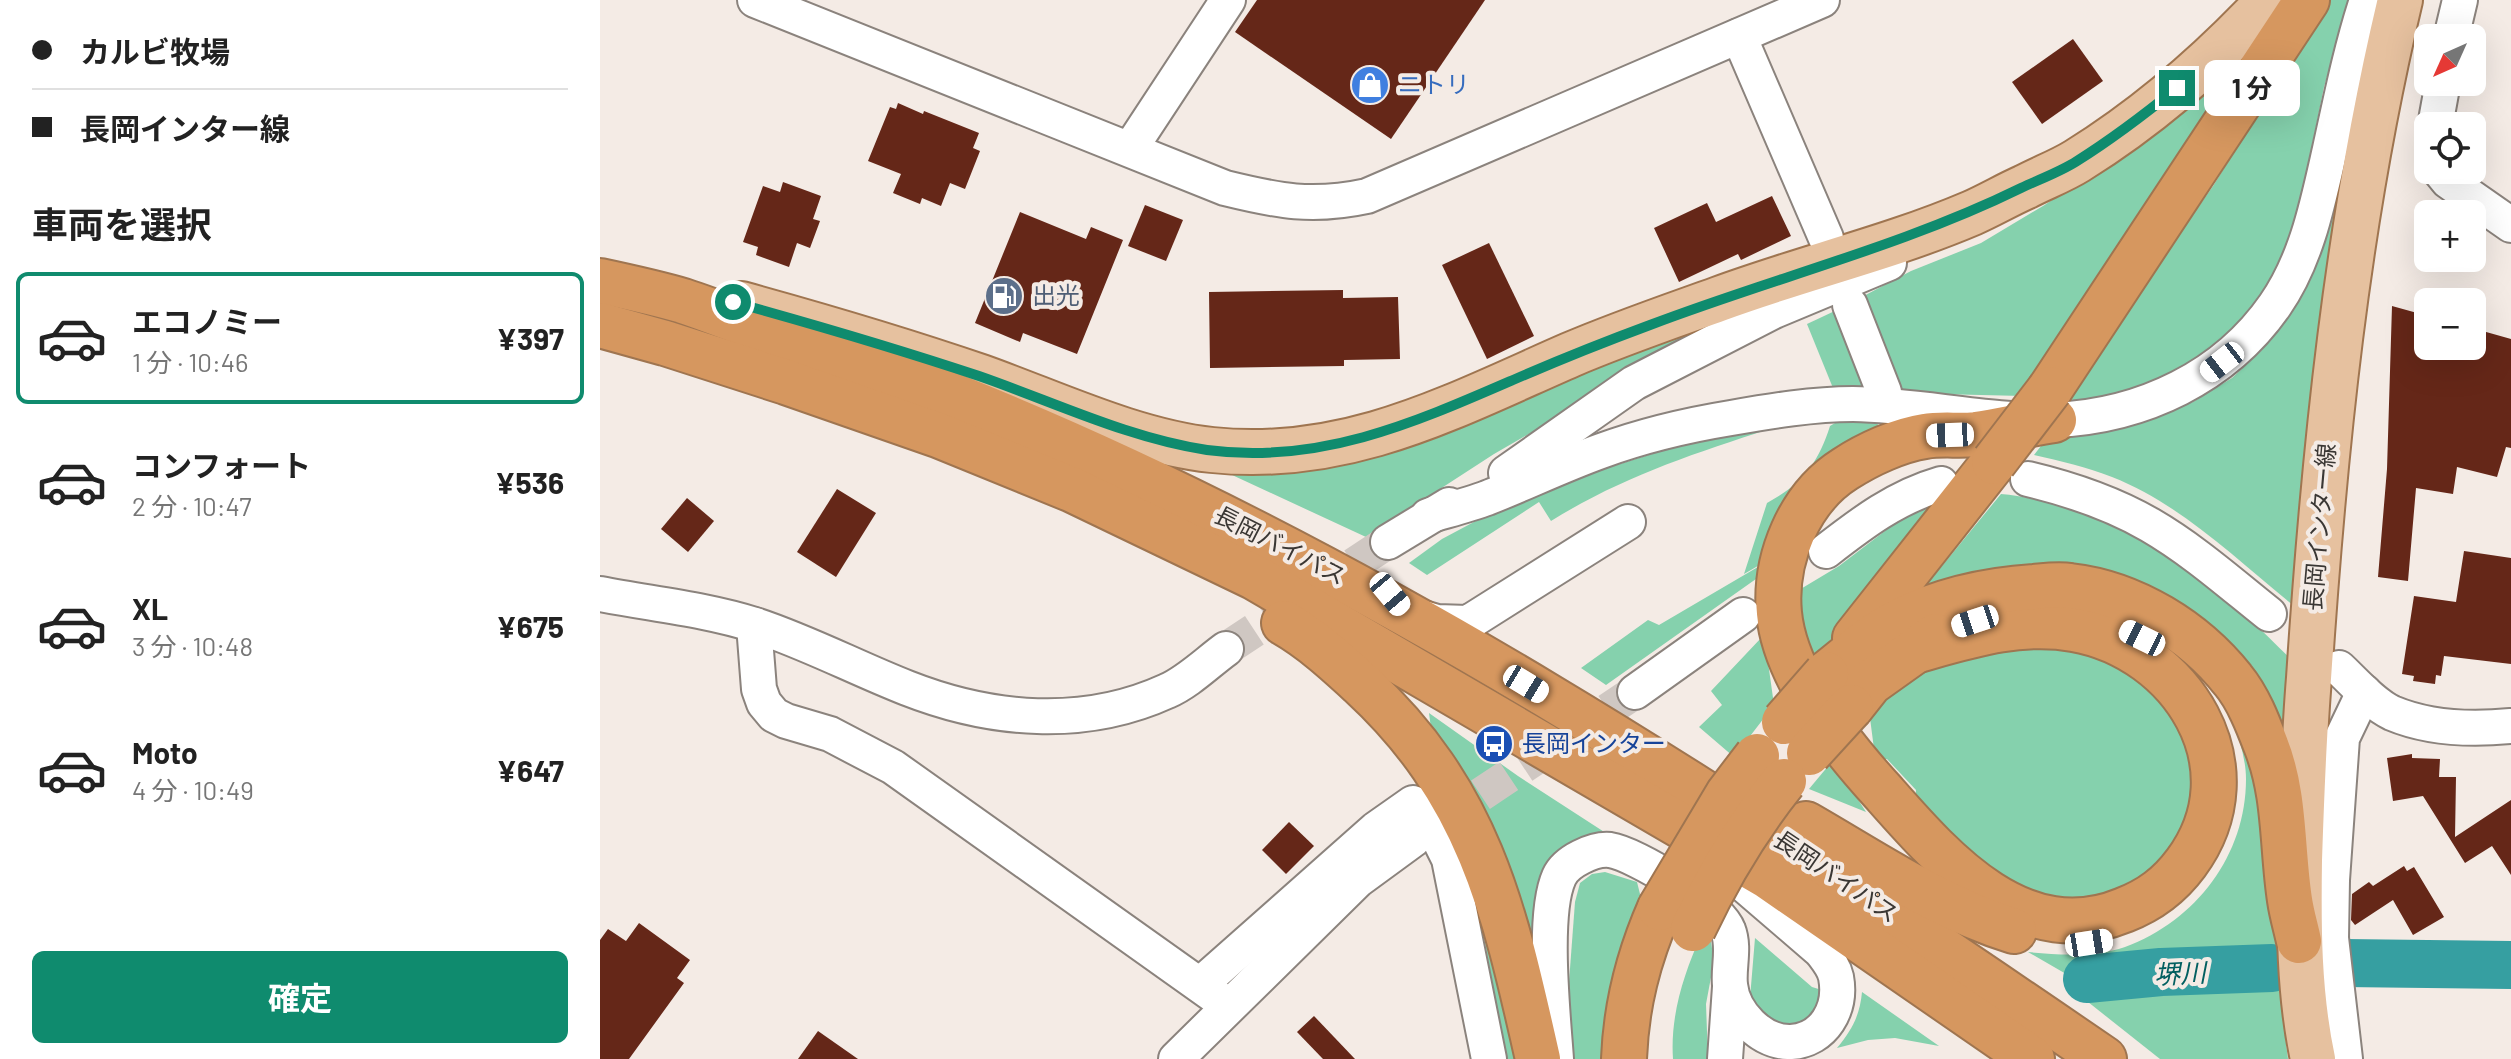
<!DOCTYPE html>
<html lang="ja">
<meta charset="utf-8">
<style>
:root{--surface:#fff;--page:#f6f6f6;--text:#222;--muted:#767676;--line:#e0e0e0;--accent:#0f8b6e}
body{margin:0;font-family:Barlow,"Noto Sans JP",sans-serif;background:var(--page);color:var(--text);height:100vh;display:flex;flex-direction:column;font-size:30px;white-space:nowrap}
*{box-sizing:border-box;margin:0}
p{font-size:26px;color:var(--muted)}
.icon{flex:none;width:44px;height:44px;fill:none;stroke:currentColor;stroke-width:2;stroke-linecap:round;stroke-linejoin:round}
.map{position:relative;flex:1;overflow:hidden}
.details{display:flex;flex-direction:column;background:var(--surface);width:600px}
.details>*{flex:none}
.guide{display:grid;align-content:center;height:176px;padding:0 32px;background:var(--surface)}
.needle{width:52px;rotate:225deg}
.tools{position:absolute;left:1814px;top:24px;display:grid;gap:16px}
.tools a{display:grid;place-items:center;width:72px;height:72px;border-radius:12px;background:var(--surface);box-shadow:0 8px 32px #0002;font-size:40px}
.end{position:absolute;width:36px;height:36px;margin:-18px;border:10px solid #0f8b6e;background:#fff;box-shadow:0 0 0 4px #fff}
.from{border-radius:50%}
.bubble{position:absolute;height:56px;border-radius:12px;background:var(--surface);box-shadow:0 8px 32px #0002;font-size:26px;font-weight:700;line-height:56px;text-align:center}
.car{position:absolute;width:24px;height:48px;margin:-24px -12px;border-radius:10px;box-shadow:0 0 6px 2px #0007;background:linear-gradient(#fff 24%,#345 0 40%,#fff 0 76%,#345 0 86%,#fff 0)}
.guide b{display:flex;align-items:center;gap:28px;height:76px;font-size:30px}
.guide b+b{border-top:2px solid var(--line)}
.guide i{width:20px;height:20px;background:var(--text)}
ul{padding:0;list-style:none}
li{display:flex;align-items:center;gap:24px;height:132px;margin:0 16px 12px;padding:0 16px;border:4px solid transparent;border-radius:12px}
li div{flex:1}
li b{display:block;font-size:30px}
li em{font-style:normal;font-weight:700}
li.on{border-color:var(--accent)}
li>.icon{width:72px;height:72px;stroke-width:1.5}
h2{padding:0 32px;font-size:36px;line-height:96px}
.primary-button{display:flex;gap:16px;margin-top:auto;padding:16px 32px}
.primary-button a{flex:1;height:92px;border-radius:12px;background:var(--accent);color:#fff;font-size:32px;font-weight:700;line-height:92px;text-align:center}
main{display:flex;flex:1;min-height:0}
.map>svg:first-child{display:block}
.green{fill:#85d1ad}
.lines{fill:none;stroke-linecap:round;stroke-linejoin:round}
.river{stroke:#369fa1;stroke-width:48}
.building{fill:#652718}
.minor-tunnel{stroke:#cfc7c2;stroke-width:34;stroke-dasharray:34 17;stroke-linecap:butt}
.minor-casing{stroke:#8b837d;stroke-width:38}
.major-casing{stroke:#9f7550;stroke-width:48}
.highway-casing{stroke:#9f7550;stroke-width:48}
.minor{stroke:#fff;stroke-width:34}
.major{stroke:#e6c19f;stroke-width:44}
.highway{stroke:#d6975f;stroke-width:44}
.highway-bridge-casing{stroke:#9f7550;stroke-width:48;stroke-linecap:butt}
.highway-bridge{stroke:#d6975f;stroke-width:44}
.route{stroke:#0f8b6e;stroke-width:10}
.labels{text-anchor:middle;stroke-width:8;stroke-linejoin:round;paint-order:stroke}
.shop-label{font-size:24px;fill:#366cbe;stroke:#f4ebe5;text-anchor:start}
.service-label{font-size:24px;fill:#4e5e75;stroke:#f4ebe5;text-anchor:start}
.street-label{font-size:24px;fill:#3a3734;stroke:#f4ebe5}
.transit-label{font-size:24px;fill:#164399;stroke:#f4ebe5;text-anchor:start}
.water-label{font-size:26px;font-style:italic;fill:#025f60;stroke:#f4ebe5}
</style>
<main>
<section class="details">
<div class="guide">
<b><i class="from"></i>カルビ牧場</b>
<b><i></i>長岡インター線</b>
</div>
<h2>車両を選択</h2>
<ul>
<li class="on"><svg class="icon" aria-label="car" viewBox="0 0 24 24"><path d="M5 17H2v-5l4-1 3-4h7l3 4 3 1v5h-3M9 17h6M6 11h13"/><circle cx="7" cy="17" r="2"/><circle cx="17" cy="17" r="2"/></svg><div><b>エコノミー</b><p>1 分 · 10:46</p></div><em>¥397</em></li>
<li><svg class="icon" aria-label="car" viewBox="0 0 24 24"><path d="M5 17H2v-5l4-1 3-4h7l3 4 3 1v5h-3M9 17h6M6 11h13"/><circle cx="7" cy="17" r="2"/><circle cx="17" cy="17" r="2"/></svg><div><b>コンフォート</b><p>2 分 · 10:47</p></div><em>¥536</em></li>
<li><svg class="icon" aria-label="car" viewBox="0 0 24 24"><path d="M5 17H2v-5l4-1 3-4h7l3 4 3 1v5h-3M9 17h6M6 11h13"/><circle cx="7" cy="17" r="2"/><circle cx="17" cy="17" r="2"/></svg><div><b>XL</b><p>3 分 · 10:48</p></div><em>¥675</em></li>
<li><svg class="icon" aria-label="car" viewBox="0 0 24 24"><path d="M5 17H2v-5l4-1 3-4h7l3 4 3 1v5h-3M9 17h6M6 11h13"/><circle cx="7" cy="17" r="2"/><circle cx="17" cy="17" r="2"/></svg><div><b>Moto</b><p>4 分 · 10:49</p></div><em>¥647</em></li>
</ul>
<div class="primary-button"><a>確定</a></div>
</section>
<div class="map">
<svg width="1911" height="1059" viewBox="0 0 1911 1059">
<rect width="100%" height="100%" fill="#f4ebe5"/>
<g class="green">
<path d="M1729,0H1749L1724,87L1697,219L1671,286L1626,342L1551,387L1485,401L1464,399L1613,186Z"/>
<path d="M1660,40L1423,396L1296,393L1258,299L1311,271L1381,243L1443,206L1503,167Z"/>
<path d="M1762,95L1694,606C1637,560 1581,504 1512,477C1487,467 1460,461 1434,455L1454,429L1565,412L1593,402L1632,378L1662,350L1703,285Z"/>
<path d="M1190,284L894,454L766,537L617,468Z"/>
<path d="M1239,309L1269,390L1235,393L1207,324Z"/>
<path d="M1240,420L1278,424L1277,427L1229,457L1163,563L1144,574L1167,503C1202,484 1218,464 1230,426Z"/>
<path d="M1169,429C1090,455 1022,477 951,521L939,502L827,575L809,563L842,539L887,515L969,480L1093,441Z"/>
<path d="M1401,494C1469,500 1557,540 1610,583C1640,608 1668,637 1696,664L1690,745L1623,648L1310,605Z"/>
<path d="M1343,498L1350,503L1216,661L1202,621L1199,590L1239,566L1302,518Z"/>
<path d="M1163,564V574L1006,685L981,668L1048,620L1059,625Z"/>
<path d="M1162,637L1167,655L1174,705L1134,757L1099,727L1122,705L1111,691Z"/>
<path d="M1403,638L1529,658L1598,755L1586,847L1510,905L1418,894L1315,806L1316,790L1287,759H1280L1274,749L1270,718L1274,706L1333,660Z"/>
<path d="M829,713L918,776L1012,837H990L931,956L832,736Z"/>
<path d="M1642,718L1676,860L1675,963L1555,968L1487,974L1473,978L1428,952C1459,955 1496,957 1525,947C1596,921 1646,855 1646,779C1646,759 1639,739 1633,720Z"/>
<path d="M1229,765L1245,779L1266,812L1209,789Z"/>
<path d="M1005,872L1037,882L1042,902L1018,1059H969L968,995L975,902L980,883L992,874Z"/>
<path d="M882,908L915,1059H906L879,910Z"/>
<path d="M1101,935L1111,942L1114,961L1106,1004L1108,1059H1073C1070,1015 1084,974 1101,935Z"/>
<path d="M1155,938L1212,987L1225,991L1211,1027L1171,1030L1150,998Z"/>
<path d="M1677,972L1688,1059H1560L1483,998L1479,989L1487,984L1561,976Z"/>
<path d="M1262,992L1339,1046L1295,1038L1268,1040L1237,1048C1252,1030 1260,1015 1262,992Z"/>
</g>
<g class="lines">
<g class="river">
<path d="M1744,963L1911,965"/>
<path d="M1487,979L1561,972L1672,968"/>
</g>
</g>
<g class="building">
<path d="M657,0H885L791,139L635,32Z"/>
<path d="M1473,39L1503,81L1442,124L1412,82Z"/>
<path d="M298,103L323,114L324,111L379,133L373,148L380,151L365,189L350,183L341,206L322,198L320,204L293,193L301,174L268,161L290,107L296,109Z"/>
<path d="M183,182L221,196L213,219L220,221L210,248L197,243L189,267L156,255L158,247L143,242L163,186L180,192Z"/>
<path d="M1172,196L1191,236L1141,260L1138,254L1079,282L1054,228L1107,203L1116,222Z"/>
<path d="M545,205L583,220L566,261L528,246Z"/>
<path d="M420,212L486,239L491,227L523,240L477,354L423,333L420,342L375,323Z"/>
<path d="M889,243L934,336L887,359L842,265Z"/>
<path d="M743,290V298L798,297L800,359L744,360V366L610,368L609,292Z"/>
<path d="M1792,306L1828,316V346H1872V328L1911,339V448L1906,447L1897,477L1857,467L1853,494L1816,488L1808,581L1778,577L1787,469Z"/>
<path d="M237,489L276,513L236,577L197,552Z"/>
<path d="M87,498L114,521L88,552L61,529Z"/>
<path d="M1864,551L1911,558V664L1844,656L1841,676L1836,675L1835,684L1813,681L1814,676L1802,674L1814,596L1856,602Z"/>
<path d="M1812,754V758L1840,759L1839,777H1856L1855,837L1911,800V875L1892,846L1865,863L1823,796L1793,801L1787,758Z"/>
<path d="M689,822L714,846L686,874L662,850Z"/>
<path d="M1804,866L1807,871L1814,867L1844,917L1813,935L1793,900L1755,925L1751,920L1752,894L1769,882L1773,886Z"/>
<path d="M39,923L90,960L77,978L84,983L29,1059H0V940L8,929L26,941Z"/>
<path d="M714,1016L755,1059H723L697,1032Z"/>
<path d="M218,1031L258,1059H198Z"/>
</g>
<g class="lines">
<g class="minor-tunnel">
<path d="M626,649L788,542"/>
<path d="M838,823L1035,692"/>
</g>
<g class="minor-casing">
<g id="minor">
<path d="M155,0L625,188C678,201 712,208 767,196L1222,0"/>
<path d="M1139,36L1226,238"/>
<path d="M1851,38L1860,0"/>
<path d="M1835,126L1843,82"/>
<path d="M530,149L628,0"/>
<path d="M1839,170L1848,181L1911,225"/>
<path d="M1250,305L1284,392"/>
<path d="M906,473L1034,383L1174,311L1289,263"/>
<path d="M1428,479C1470,489 1512,503 1550,525C1593,550 1630,583 1669,614"/>
<path d="M828,516C848,510 868,505 887,498C925,483 962,465 1001,451C1042,436 1088,425 1131,418C1171,411 1213,404 1253,404C1320,405 1388,422 1455,420C1543,416 1625,377 1675,305C1707,259 1718,202 1730,149C1741,99 1751,49 1767,0"/>
<path d="M788,542L849,505"/>
<path d="M1226,551C1262,523 1296,497 1341,484"/>
<path d="M0,594C51,604 105,609 155,625C207,642 256,668 307,688C391,721 484,729 567,691C588,682 608,662 626,649"/>
<path d="M820,617L837,622L868,623L1028,522"/>
<path d="M154,625L159,689L164,703L174,715L186,721L230,734L293,767L629,1006"/>
<path d="M1739,668C1755,683 1773,704 1792,713C1830,729 1871,730 1911,726"/>
<path d="M1035,692L1143,615"/>
<path d="M601,984L776,829L813,803L840,841L849,859L889,1059"/>
<path d="M576,1059L758,880L814,839"/>
<path d="M956,1059C953,1016 942,915 959,877C963,868 971,862 981,857C989,853 1001,849 1010,850C1036,854 1119,905 1128,930C1135,948 1128,967 1130,985C1133,1013 1161,1043 1191,1042C1224,1040 1242,1009 1236,977C1234,967 1227,959 1221,951L1128,871"/>
<path d="M1125,1059L1130,987"/>
<path d="M1745,1059L1731,938L1732,880L1742,738L1764,692"/>
</g>
</g>
<g class="major-casing">
<g id="major">
<path d="M141,304C221,326 302,350 381,377C454,403 535,442 612,450C747,464 851,407 970,355C1019,334 1069,317 1119,299C1203,268 1290,248 1372,213C1390,205 1407,195 1425,187C1442,178 1461,171 1477,161C1548,117 1612,61 1669,0"/>
<path d="M1713,1059C1699,993 1699,927 1700,860C1702,799 1704,739 1709,678C1724,451 1747,222 1800,0"/>
</g>
</g>
<g class="highway-casing">
<g id="highway">
<path d="M0,281C28,287 56,293 83,301C126,315 168,334 212,348C257,364 305,376 350,394C765,559 1137,808 1504,1059"/>
<path d="M0,325L65,343L186,382L338,435L473,490L654,577L1167,876L1432,1059"/>
<path d="M1450,389L1707,0"/>
<path d="M684,623C712,639 737,662 761,684C879,793 904,908 938,1059"/>
<path d="M1255,638L1394,462"/>
<path d="M1311,652C1365,637 1418,619 1474,629C1582,648 1657,767 1586,863C1569,886 1550,900 1524,910C1422,952 1343,860 1283,792C1241,746 1185,677 1179,613C1174,559 1199,498 1245,469C1268,454 1299,440 1325,436C1342,433 1359,436 1376,434C1402,430 1428,424 1454,420"/>
<path d="M1226,674C1249,656 1273,634 1300,621C1342,600 1387,590 1434,587C1445,586 1458,584 1470,586C1533,593 1594,631 1633,680C1648,698 1658,724 1666,745C1686,795 1682,848 1690,900C1692,914 1696,927 1699,941"/>
<path d="M1251,707L1270,683L1336,636"/>
<path d="M1206,824C1274,863 1339,908 1414,931"/>
<path d="M1024,1059C1026,1005 1038,958 1060,908"/>
</g>
</g>
<use href="#minor" class="minor"/>
<use href="#major" class="major"/>
<use href="#highway" class="highway"/>
<g class="highway-bridge-casing">
<g id="highway-bridge">
<path d="M1394,462L1450,389"/>
<path d="M1184,722L1226,674"/>
<path d="M1209,753L1251,707"/>
<path d="M1060,908L1128,794L1157,756"/>
<path d="M1093,929C1118,876 1147,827 1184,781"/>
</g>
</g>
<use href="#highway-bridge" class="highway-bridge"/>
</g>
<g class="lines">
<path class="route" d="M133,302C216,325 298,349 379,376C454,402 528,438 607,450C719,465 814,423 913,380C959,360 1004,342 1050,325C1173,278 1303,246 1421,188C1440,179 1460,172 1477,161C1512,139 1545,114 1577,88"/>
</g>
<defs>
<g id="shop-disc" transform="scale(2)"><circle r="9.5" fill="#3f7fe0" stroke="#f4ebe5"/><path d="M-5-2.5h2.3a2.7 3.5 0 0 1 5.4 0H5L5.5 6h-11ZM-1.5-2.5h3a1.5 2.3 0 0 0-3 0Z" fill="#fff"/></g>
<g id="fuel-disc" transform="scale(2)"><circle r="9.5" fill="#5c6f8a" stroke="#f4ebe5"/><path d="M-5.5-6h7V0h2V4h1.3V-2.5L3-4.5l.8-.8L6-3V5H2.5V1h-1V6h-7ZM-4.2-4.7v3.2H.2V-4.7Z" fill="#fff"/></g>
<g id="bus-disc" transform="scale(2)"><circle r="9.5" fill="#1a4fb4" stroke="#f4ebe5"/><path d="M-5-6H5V4H4V6H2V4H-2V6H-4V4H-5ZM-3.5-4V0h7V-4ZM-3.5 1.2v1.5H-2V1.2ZM2 1.2v1.5H3.5V1.2Z" fill="#fff"/></g>
</defs>
<g fill-rule="evenodd">
<use href="#shop-disc" x="770" y="85"/>
<use href="#fuel-disc" x="404" y="296"/>
<use href="#bus-disc" x="894" y="744"/>
</g>
<g class="labels">
<g class="shop-label">
<text x="798" y="93">ニトリ</text>
</g>
<g class="service-label">
<text x="432" y="304">出光</text>
</g>
<g class="street-label">
<text transform="translate(1720 527) rotate(-85)" y="8">長岡インター線</text>
<text transform="translate(680 546) rotate(27)" y="8">長岡バイパス</text>
<text transform="translate(1236 877) rotate(34)" y="8">長岡バイパス</text>
</g>
<g class="transit-label">
<text x="922" y="752">長岡インター</text>
</g>
<g class="water-label">
<text transform="translate(1580 974) rotate(-3)" y="9">堺川</text>
</g>
</g>
</svg>
<div class="tools">
<a><svg class="needle" viewBox="-14 -14 28 28"><path d="M0-13l5 13h-10z" fill="#e53935"/><path d="M0 13l5-13h-10z" fill="#767676"/></svg></a>
<a><svg class="icon" aria-label="locate" viewBox="0 0 24 24"><circle cx="12" cy="12" r="6"/><path d="M12 2v4M12 18v4M2 12h4M18 12h4"/></svg></a>
<a>+</a>
<a>−</a>
</div>
<i class="end from" style="left:133px;top:302px"></i>
<i class="end" style="left:1577px;top:88px"></i>
<div class="bubble" style="left:1604px;top:60px;width:96px">1 分</div>
<i class="car" style="left:1622px;top:362px;rotate:232deg"></i>
<i class="car" style="left:1350px;top:435px;rotate:268deg"></i>
<i class="car" style="left:790px;top:594px;rotate:140deg"></i>
<i class="car" style="left:1375px;top:621px;rotate:252deg"></i>
<i class="car" style="left:1542px;top:638px;rotate:296deg"></i>
<i class="car" style="left:926px;top:684px;rotate:121deg"></i>
<i class="car" style="left:1489px;top:943px;rotate:81deg"></i>
</div>
</main>
